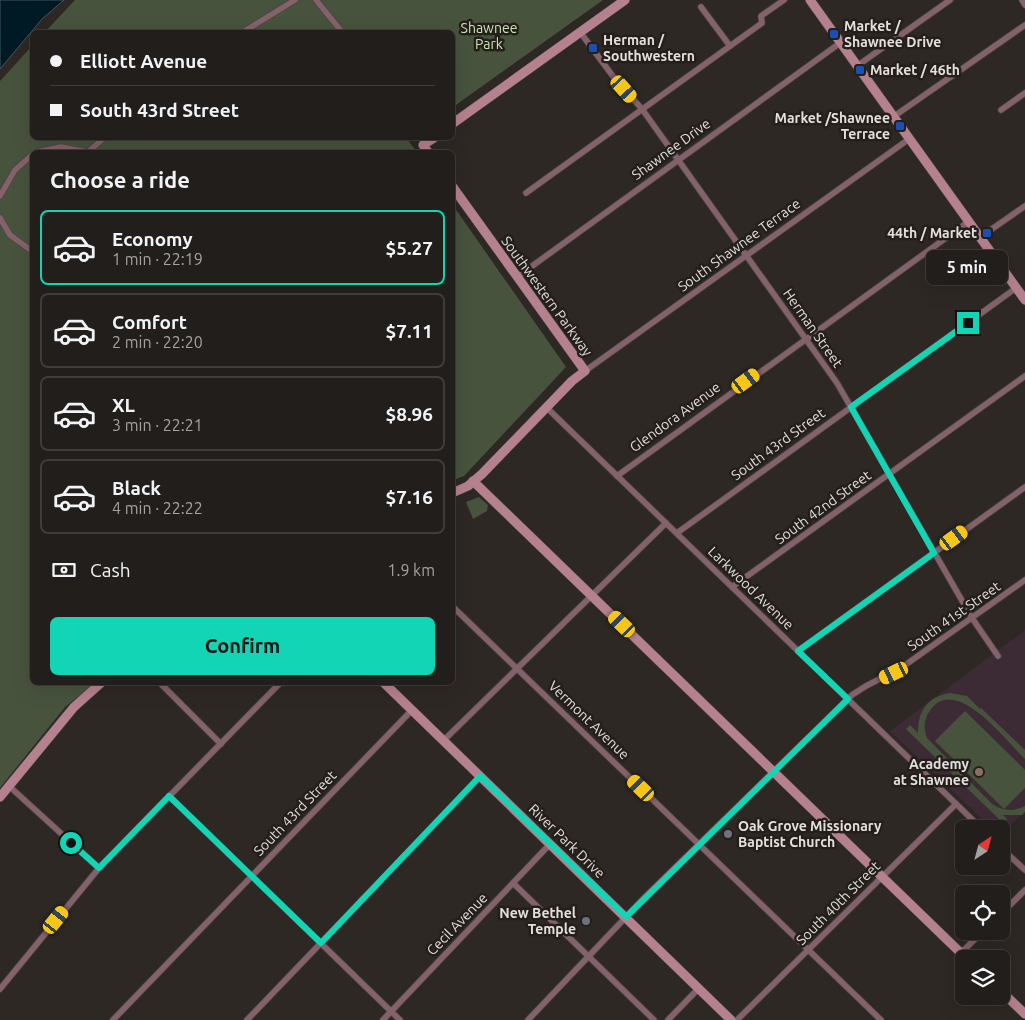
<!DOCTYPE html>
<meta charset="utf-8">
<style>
:root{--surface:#221e1b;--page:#2e2b28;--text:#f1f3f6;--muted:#a2a2a3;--line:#3f3c3a;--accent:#11d5b4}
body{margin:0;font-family:Ubuntu,sans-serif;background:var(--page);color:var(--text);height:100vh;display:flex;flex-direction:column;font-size:19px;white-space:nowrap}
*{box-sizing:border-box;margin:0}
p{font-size:16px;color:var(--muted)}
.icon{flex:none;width:28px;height:28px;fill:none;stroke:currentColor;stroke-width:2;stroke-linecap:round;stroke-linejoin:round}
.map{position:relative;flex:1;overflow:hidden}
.panel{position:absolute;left:30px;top:150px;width:425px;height:535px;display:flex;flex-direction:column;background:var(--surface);border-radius:8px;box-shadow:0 5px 20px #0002,0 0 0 1px var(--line)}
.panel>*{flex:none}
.hud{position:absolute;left:30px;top:30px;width:425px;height:110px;border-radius:8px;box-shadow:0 5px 20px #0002,0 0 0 1px var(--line);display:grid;align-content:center;height:110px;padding:0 20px;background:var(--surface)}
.needle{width:32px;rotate:36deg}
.buttons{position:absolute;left:955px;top:820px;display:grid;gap:10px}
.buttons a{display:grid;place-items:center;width:55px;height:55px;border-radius:8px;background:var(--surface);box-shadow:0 5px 20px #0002,0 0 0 1px var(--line);font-size:25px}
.end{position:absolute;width:22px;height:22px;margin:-11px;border:6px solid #11d5b4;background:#111;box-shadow:0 0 0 2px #111}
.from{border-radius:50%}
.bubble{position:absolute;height:35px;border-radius:8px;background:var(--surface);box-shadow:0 5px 20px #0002,0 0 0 1px var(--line);font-size:16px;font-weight:700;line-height:35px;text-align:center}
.car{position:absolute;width:15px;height:30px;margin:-15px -8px;border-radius:6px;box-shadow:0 0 4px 1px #0007;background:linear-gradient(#f5c518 24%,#345 0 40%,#f5c518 0 76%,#345 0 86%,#f5c518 0)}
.hud b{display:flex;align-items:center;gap:18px;height:48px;font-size:19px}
.hud b+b{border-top:1px solid var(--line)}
.hud i{width:12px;height:12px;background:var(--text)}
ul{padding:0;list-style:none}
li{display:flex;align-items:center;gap:15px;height:75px;margin:0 10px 8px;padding:0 10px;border:2px solid var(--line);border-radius:8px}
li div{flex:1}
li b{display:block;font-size:19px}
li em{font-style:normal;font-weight:700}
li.selected{border-color:var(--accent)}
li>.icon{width:45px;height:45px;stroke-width:1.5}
h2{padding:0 20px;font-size:22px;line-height:60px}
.pay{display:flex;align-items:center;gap:12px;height:55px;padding:0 20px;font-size:19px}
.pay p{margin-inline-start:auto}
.action{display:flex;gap:10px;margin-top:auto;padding:10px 20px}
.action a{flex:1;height:58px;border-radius:8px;background:var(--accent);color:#111;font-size:20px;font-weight:700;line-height:58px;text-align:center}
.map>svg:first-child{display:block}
.education{fill:#3c2b35}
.green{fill:#48533e}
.water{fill:#001a25;stroke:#44555c}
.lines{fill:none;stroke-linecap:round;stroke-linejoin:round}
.street-casing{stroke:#4a4541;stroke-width:7}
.secondary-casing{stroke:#4a4541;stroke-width:10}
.street{stroke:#83626b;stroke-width:5.5}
.secondary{stroke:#b6818f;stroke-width:9}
.route{stroke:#11d5b4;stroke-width:6}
.transit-dot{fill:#1a4fb4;stroke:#241f1b;stroke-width:2}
.education-dot{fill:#8d6e63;stroke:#241f1b;stroke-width:2}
.worship-dot{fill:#6b7280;stroke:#241f1b;stroke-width:2}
.labels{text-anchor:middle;stroke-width:5;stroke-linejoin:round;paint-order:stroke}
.poi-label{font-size:14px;font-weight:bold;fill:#e2dfdc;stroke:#241f1b;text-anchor:start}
.park-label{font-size:14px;fill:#cae4b3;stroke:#241f1b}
.street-label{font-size:14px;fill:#e2dfdc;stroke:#241f1b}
</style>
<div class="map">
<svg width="1025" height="1020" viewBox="0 0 1025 1020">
<rect width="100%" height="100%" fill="#2d2824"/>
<path class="education" d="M1025,630V812L1001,833V829H992L890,731Z"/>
<g class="green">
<path d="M75,0H603L453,107L452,32H45Z"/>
<path d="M32,46V138H409L407,139L417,152H32V682L95,683L65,707L0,788V81Z"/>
<path d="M452,204L566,367L464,476L453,480Z"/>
<path d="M479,497L488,505L487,511L473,519L466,502Z"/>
<path d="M950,693L967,696L980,709L981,708L1025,750V759C1006,741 957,675 931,709C924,718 923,728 927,738L992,804C1003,811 1013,812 1025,806V812L1022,815H1003L1007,819L1003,823L906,729L910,725L918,733C918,711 927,697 950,693Z"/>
<path d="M965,711L1025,770V788L1004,809L935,741Z"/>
</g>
<path class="water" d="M0,0H64L42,19L0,69Z"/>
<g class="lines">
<g class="street-casing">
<g id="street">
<path d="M316,0L342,32"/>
<path d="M1022,0L1025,5"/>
<path d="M701,7L730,46"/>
<path d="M243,32L295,0"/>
<path d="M580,32L615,79L642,109L837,383L972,618L998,656"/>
<path d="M857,66L950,0"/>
<path d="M1001,110L1025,93"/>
<path d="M893,117L1025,25"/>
<path d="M37,152L61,147L87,152"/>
<path d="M88,152L104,138"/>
<path d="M526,193L762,23L761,16L784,0"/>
<path d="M0,196L15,170L32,155"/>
<path d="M0,218L10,235L32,251"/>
<path d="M979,238L1025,206"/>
<path d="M517,277L840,43"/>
<path d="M585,371L909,139"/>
<path d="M546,407L982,829"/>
<path d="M617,476L968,222"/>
<path d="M677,533L1016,288"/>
<path d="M732,587L1025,376"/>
<path d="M452,606L881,1020"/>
<path d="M798,651L1025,487"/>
<path d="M159,682L221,744"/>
<path d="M443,741L666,523"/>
<path d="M9,786L99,868"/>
<path d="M169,796L400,1020"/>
<path d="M1001,848L1025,870"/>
<path d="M513,883L654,1020"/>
<path d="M1001,914L1025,890"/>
<path d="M961,953L983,931"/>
<path d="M0,989L99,868L281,682"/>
<path d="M113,1020L412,710"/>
<path d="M247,1020L480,777"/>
<path d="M383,1020L550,844"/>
<path d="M528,1020L645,897L852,695L866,686L901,668L1025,580"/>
<path d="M668,1020L699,988"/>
<path d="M737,1020L956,804"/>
</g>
</g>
<g class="secondary-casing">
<g id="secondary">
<path d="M810,0L1025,300"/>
<path d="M452,124L625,0"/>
<path d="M428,152L423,145L434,138"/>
<path d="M452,186L585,371L572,381L482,474L468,486L452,493"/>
<path d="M473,481L967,959"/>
<path d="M383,682L731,1020"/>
<path d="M0,797L74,707L102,682"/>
<path d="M1001,991L1025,1014"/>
</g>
</g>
<use href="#street" class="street"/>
<use href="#secondary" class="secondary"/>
</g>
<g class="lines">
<path class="route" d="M71,843L99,868L169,796L321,943L480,776L626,917L848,699L798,651L934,553L851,407L968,323"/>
</g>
<g class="transit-dot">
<rect x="829" y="29" width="10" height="10" rx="2.5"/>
<rect x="588" y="43" width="10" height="10" rx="2.5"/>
<rect x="855" y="65" width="10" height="10" rx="2.5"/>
<rect x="895" y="121" width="10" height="10" rx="2.5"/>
<rect x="982" y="228" width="10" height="10" rx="2.5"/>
</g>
<circle class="education-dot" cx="979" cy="772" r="5"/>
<g class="worship-dot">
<circle cx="728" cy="834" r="5"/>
<circle cx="586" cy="921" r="5"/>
</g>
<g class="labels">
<g class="poi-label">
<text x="844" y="31">Market /<tspan x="844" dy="16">Shawnee Drive</tspan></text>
<text x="603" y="45">Herman /<tspan x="603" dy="16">Southwestern</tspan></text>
<text x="870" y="75">Market / 46th</text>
<text x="890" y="123" text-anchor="end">Market /Shawnee<tspan x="890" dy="16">Terrace</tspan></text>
<text x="977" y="238" text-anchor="end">44th / Market</text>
<text x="969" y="769" text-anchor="end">Academy<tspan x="969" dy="16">at Shawnee</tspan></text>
<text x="738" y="831">Oak Grove Missionary<tspan x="738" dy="16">Baptist Church</tspan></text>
<text x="576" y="918" text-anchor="end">New Bethel<tspan x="576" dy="16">Temple</tspan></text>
</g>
<g class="park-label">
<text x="489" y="33">Shawnee<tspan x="489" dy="16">Park</tspan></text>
</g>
<g class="street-label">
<text transform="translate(671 149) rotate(-36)" y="5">Shawnee Drive</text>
<text transform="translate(739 245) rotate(-36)" y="5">South Shawnee Terrace</text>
<text transform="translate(547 296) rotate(54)" y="5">Southwestern Parkway</text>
<text transform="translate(813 328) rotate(55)" y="5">Herman Street</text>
<text transform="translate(675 417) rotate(-36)" y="5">Glendora Avenue</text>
<text transform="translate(778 444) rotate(-36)" y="5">South 43rd Street</text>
<text transform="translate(823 507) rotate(-36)" y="5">South 42nd Street</text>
<text transform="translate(751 588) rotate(44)" y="5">Larkwood Avenue</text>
<text transform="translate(954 616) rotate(-35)" y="5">South 41st Street</text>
<text transform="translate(589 720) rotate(44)" y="5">Vermont Avenue</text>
<text transform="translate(295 813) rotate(-46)" y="5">South 43rd Street</text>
<text transform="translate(567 841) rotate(44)" y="5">River Park Drive</text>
<text transform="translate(838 903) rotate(-45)" y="5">South 40th Street</text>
<text transform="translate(457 924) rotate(-46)" y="5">Cecil Avenue</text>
</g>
</g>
</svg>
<div class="buttons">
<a><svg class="needle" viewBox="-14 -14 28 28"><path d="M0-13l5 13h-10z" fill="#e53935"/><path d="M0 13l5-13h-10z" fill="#a2a2a3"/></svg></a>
<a><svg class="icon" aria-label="locate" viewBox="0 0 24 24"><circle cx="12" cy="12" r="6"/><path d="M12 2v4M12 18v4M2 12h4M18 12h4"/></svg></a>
<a><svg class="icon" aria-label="layers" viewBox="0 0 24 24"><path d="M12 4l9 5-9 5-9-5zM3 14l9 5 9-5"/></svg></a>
</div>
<i class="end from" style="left:71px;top:843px"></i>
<i class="end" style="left:968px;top:323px"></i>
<div class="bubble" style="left:926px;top:250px;width:82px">5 min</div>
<i class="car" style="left:624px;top:89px;rotate:138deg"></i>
<i class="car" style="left:746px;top:381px;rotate:54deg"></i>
<i class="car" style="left:954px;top:538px;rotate:54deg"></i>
<i class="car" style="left:622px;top:624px;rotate:314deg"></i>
<i class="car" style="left:894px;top:673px;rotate:244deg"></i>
<i class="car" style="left:641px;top:788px;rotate:314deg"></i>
<i class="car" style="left:56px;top:920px;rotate:39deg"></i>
<div class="hud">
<b><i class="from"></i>Elliott Avenue</b>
<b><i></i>South 43rd Street</b>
</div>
<section class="panel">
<h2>Choose a ride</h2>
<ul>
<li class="selected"><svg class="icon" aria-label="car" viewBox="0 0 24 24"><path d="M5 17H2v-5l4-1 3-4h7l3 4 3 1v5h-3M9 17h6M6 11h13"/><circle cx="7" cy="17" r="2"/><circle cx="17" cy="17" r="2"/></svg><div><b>Economy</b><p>1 min · 22:19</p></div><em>$5.27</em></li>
<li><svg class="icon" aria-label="car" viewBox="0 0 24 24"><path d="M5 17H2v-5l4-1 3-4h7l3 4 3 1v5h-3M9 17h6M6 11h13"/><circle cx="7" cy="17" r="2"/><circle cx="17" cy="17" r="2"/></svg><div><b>Comfort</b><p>2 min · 22:20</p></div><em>$7.11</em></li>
<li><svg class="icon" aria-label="car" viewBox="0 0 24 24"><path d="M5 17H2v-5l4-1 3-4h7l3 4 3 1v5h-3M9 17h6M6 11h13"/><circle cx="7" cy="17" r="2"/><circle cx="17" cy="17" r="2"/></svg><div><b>XL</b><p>3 min · 22:21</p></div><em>$8.96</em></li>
<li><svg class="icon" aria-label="car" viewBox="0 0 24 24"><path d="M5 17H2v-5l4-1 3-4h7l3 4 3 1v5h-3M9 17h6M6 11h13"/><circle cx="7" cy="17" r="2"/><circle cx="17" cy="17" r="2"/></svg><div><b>Black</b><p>4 min · 22:22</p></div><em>$7.16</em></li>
</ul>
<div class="pay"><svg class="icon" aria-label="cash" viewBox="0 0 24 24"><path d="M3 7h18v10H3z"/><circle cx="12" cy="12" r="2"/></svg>Cash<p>1.9 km</p></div>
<div class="action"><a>Confirm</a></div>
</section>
</div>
